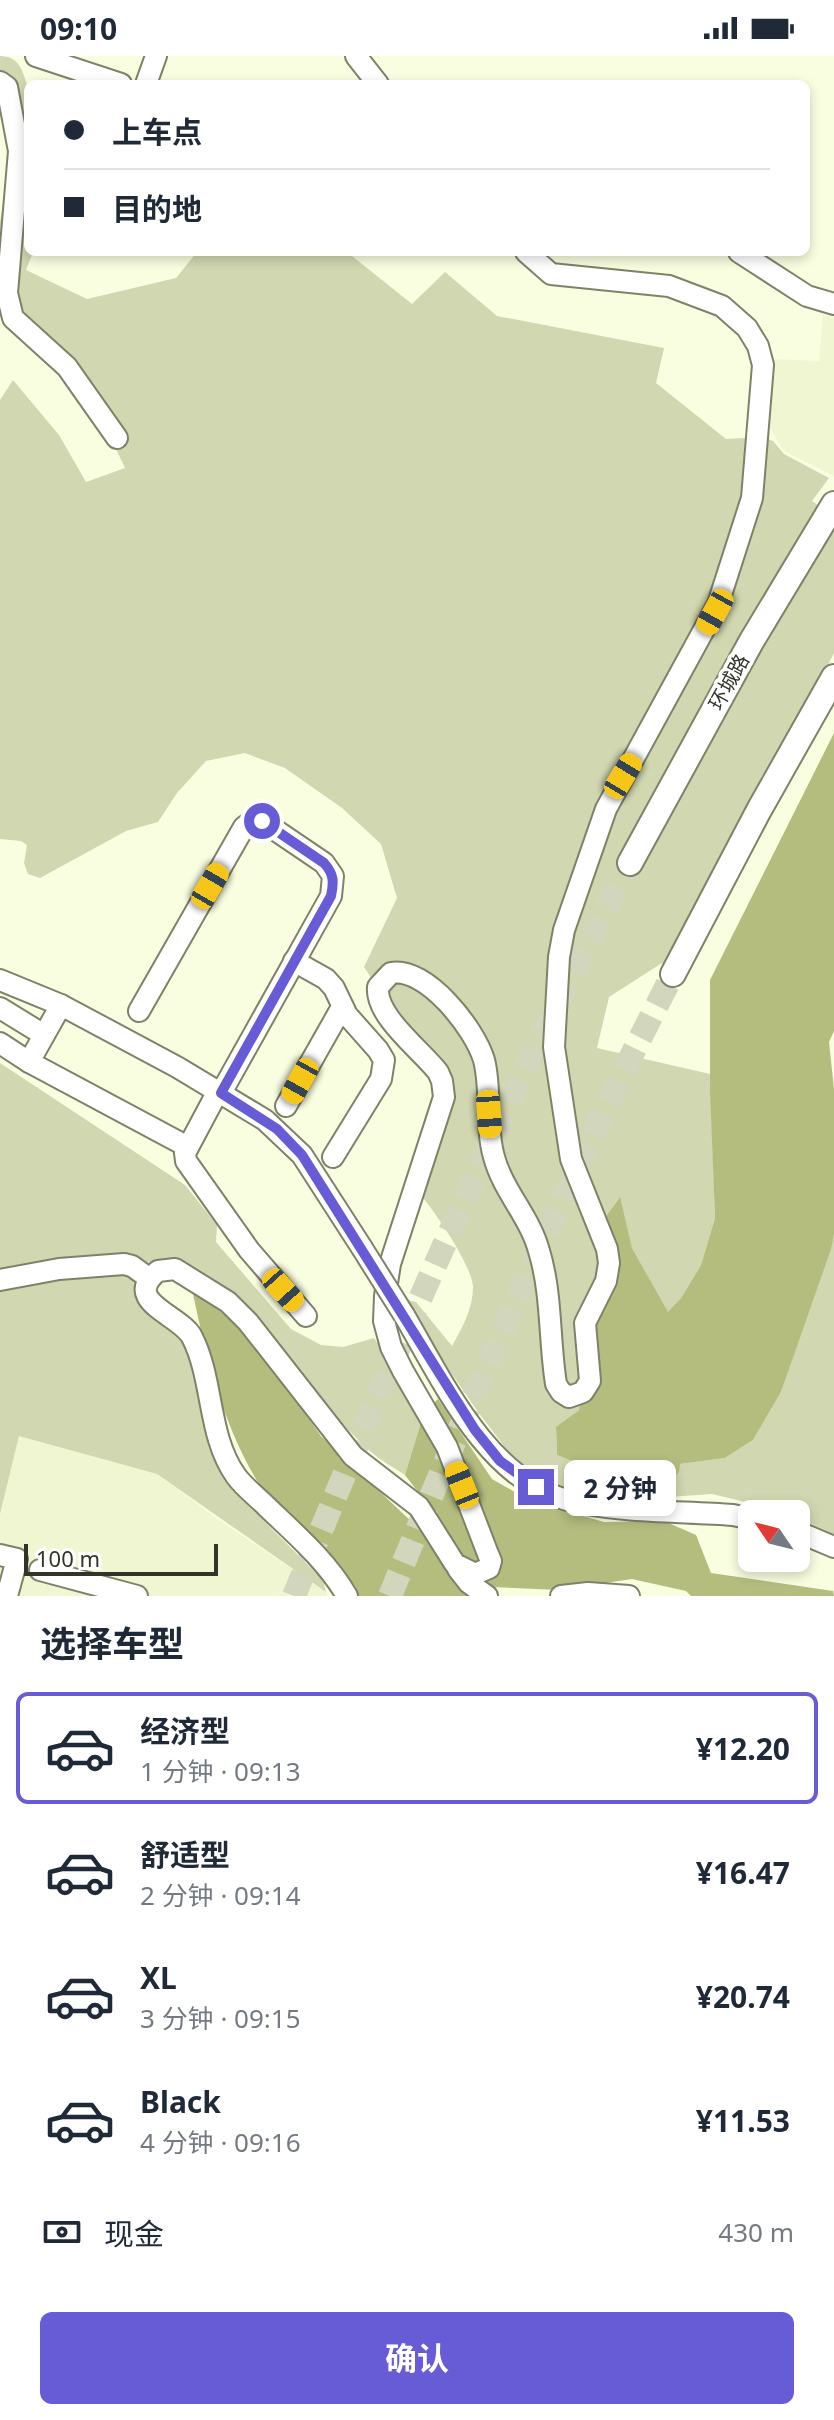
<!DOCTYPE html>
<html lang="zh">
<meta charset="utf-8">
<style>
:root{--surface:#fff;--page:#f6f6f7;--text:#1f2937;--muted:#747a83;--line:#e0e1e3;--accent:#685cd6}
body{margin:0;font-family:"Noto Sans","Noto Sans SC",sans-serif;background:var(--page);color:var(--text);height:100vh;display:flex;flex-direction:column;font-size:30px;white-space:nowrap}
*{box-sizing:border-box;margin:0}
p{font-size:26px;color:var(--muted)}
.icon{flex:none;width:44px;height:44px;fill:none;stroke:currentColor;stroke-width:2;stroke-linecap:round;stroke-linejoin:round}
.map{position:relative;height:1540px;overflow:hidden}
.panel{display:flex;flex-direction:column;background:var(--surface);flex:1}
.panel>*{flex:none}
.guide{position:absolute;left:24px;top:24px;width:786px;height:176px;border-radius:12px;box-shadow:0 4px 12px #0003;display:grid;align-content:center;height:176px;padding:0 40px;background:var(--surface)}
.needle{width:52px;rotate:305deg}
.buttons{position:absolute;left:738px;top:1444px;display:grid;gap:16px}
.buttons a{display:grid;place-items:center;width:72px;height:72px;border-radius:12px;background:var(--surface);box-shadow:0 4px 12px #0003;font-size:40px}
.scale{position:absolute;left:24px;bottom:20px;width:194px;box-sizing:border-box;padding-left:8px;border:4px solid #333429;border-top:0;font-size:22px;line-height:28px;white-space:nowrap;color:#333429;-webkit-text-stroke:6px #fff;paint-order:stroke}
.end{position:absolute;width:36px;height:36px;margin:-18px;border:10px solid #685cd6;background:#fff;box-shadow:0 0 0 4px #fff}
.from{border-radius:50%}
.bubble{position:absolute;height:56px;border-radius:12px;background:var(--surface);box-shadow:0 4px 12px #0003;font-size:26px;font-weight:700;line-height:56px;text-align:center}
.car{position:absolute;width:24px;height:48px;margin:-24px -12px;border-radius:10px;box-shadow:0 0 6px 2px #0007;background:linear-gradient(#f5c518 24%,#345 0 40%,#f5c518 0 76%,#345 0 86%,#f5c518 0)}
.guide b{display:flex;align-items:center;gap:28px;height:76px;font-size:30px}
.guide b+b{border-top:2px solid var(--line)}
.guide i{width:20px;height:20px;background:var(--text)}
ul{padding:0;list-style:none}
li{display:flex;align-items:center;gap:24px;height:112px;margin:0 16px 12px;padding:0 24px;border:4px solid transparent;border-radius:12px}
li div{flex:1}
li b{display:block;font-size:30px}
li em{font-style:normal;font-weight:700}
li.active{border-color:var(--accent)}
li>.icon{width:72px;height:72px;stroke-width:1.5}
h2{padding:0 40px;font-size:36px;line-height:96px}
.pay{display:flex;align-items:center;gap:20px;height:88px;padding:0 40px;font-size:30px}
.pay p{margin-inline-start:auto}
.action{display:flex;gap:16px;margin-top:auto;padding:16px 40px}
.action a{flex:1;height:92px;border-radius:12px;background:var(--accent);color:#fff;font-size:32px;font-weight:700;line-height:92px;text-align:center}
.status{display:flex;justify-content:space-between;align-items:center;height:56px;padding:0 40px;background:var(--surface);direction:ltr}
.status svg{height:22px;fill:currentColor}
.map>svg:first-child{display:block}
.built{fill:#f0f6d1}
.green{fill:#d1d7b0}
.forest{fill:#b4bd7e}
.lines{fill:none;stroke-linecap:round;stroke-linejoin:round}
.major-tunnel{stroke:#d1d6bc;stroke-width:24;stroke-dasharray:24 12;stroke-linecap:butt}
.minor-casing{stroke:#7e8268;stroke-width:24}
.major-casing{stroke:#7e8268;stroke-width:28}
.minor{stroke:#fff;stroke-width:20}
.major{stroke:#fff;stroke-width:24}
.minor-bridge-casing{stroke:#7e8268;stroke-width:24;stroke-linecap:butt}
.minor-bridge{stroke:#fff;stroke-width:20}
.route{stroke:#685cd6;stroke-width:10}
.labels{text-anchor:middle;stroke-width:7;stroke-linejoin:round;paint-order:stroke}
.street-label{font-size:20px;fill:#333429;stroke:#fff}
</style>
<div class="status"><b>09:10</b><svg viewBox="0 0 49 12"><path d="M0 12V9h3v3zM5 12V6h3v6zM10 12V3h3v9zM15 12V0h3v12zM26 1h20v11H26zM47 4h2v5h-2z"/></svg></div>
<div class="map">
<svg width="834" height="1540" viewBox="0 0 834 1540">
<rect width="100%" height="100%" fill="#f9fee1"/>
<g class="built">
<path d="M823,259L834,261V420L784,395L770,372L772,303L819,305Z"/>
<path d="M19,1380L157,1418L219,1464L326,1536L327,1540H0V1458Z"/>
</g>
<g class="green">
<path d="M0,0C20,0 23,16 28,32V196H33L26,214L87,243L176,222L197,196H347L412,248L445,216L497,260L664,292L656,327L726,383L762,381L773,385L784,398L829,422L812,445L834,460V597L674,915L662,907L609,941L597,992L710,1018L715,1162L701,1209L681,1242L668,1257L632,1192L619,1142L603,1164L616,1210L584,1287L579,1354L556,1372L557,1399L612,1421L655,1442L680,1408L725,1402L753,1384L781,1336L834,1178V1478L796,1461V1458L712,1438L655,1442L579,1436L551,1430L511,1399L478,1356L400,1242L416,1246L452,1290C462,1272 473,1253 473,1231C472,1210 437,1159 423,1142L450,1042L364,911L397,842L381,788L342,752L285,712L245,697L206,705L177,737L158,766L126,775L40,822L28,818L24,807L27,789L21,785L0,783V344L13,324L59,379L86,426L125,412L81,319L0,246V166L12,90L0,17Z"/>
<path d="M0,1007L185,1129L217,1169L216,1186L291,1273L321,1289L343,1291L374,1282L424,1356L405,1419C393,1411 380,1404 370,1395C308,1340 265,1252 192,1211C179,1204 159,1204 145,1207L133,1224L140,1249L177,1278L194,1303L206,1374L239,1440L323,1524L326,1536L157,1418L19,1380L0,1458Z"/>
</g>
<g class="forest">
<path d="M834,677V975L829,986L834,1033V1178L831,1193L781,1336L753,1384L725,1402L680,1408L679,1416L655,1442L612,1421L557,1399L556,1371L579,1354L584,1287L616,1210L603,1164L620,1141L632,1192L668,1256L681,1242L701,1209L715,1162L710,1035V924Z"/>
<path d="M192,1233L249,1278L321,1380L413,1467L441,1466L405,1419L424,1356L438,1343L492,1423L529,1444L604,1466L664,1465L696,1479L711,1517L833,1535L834,1540H691L686,1535L632,1523L558,1534L491,1531L496,1540H357L355,1530C330,1506 300,1483 279,1457C229,1393 208,1311 192,1233Z"/>
</g>
<g class="lines">
<g class="major-tunnel">
<path d="M294,1540C396,1291 504,1045 630,807"/>
<path d="M390,1540C476,1329 568,1120 673,918"/>
</g>
<g class="minor-casing">
<g id="minor">
<path d="M36,0L121,28"/>
<path d="M356,0L378,28"/>
<path d="M0,26L7,31L19,95L7,237L13,262L67,311L117,382"/>
<path d="M146,28L156,0"/>
<path d="M739,196L807,240L834,248"/>
<path d="M294,905L326,923L334,932L347,959L378,994L384,1004L381,1023L333,1101"/>
<path d="M0,924L61,949L177,1011L265,1064L302,1099L362,1192"/>
<path d="M0,952L44,979"/>
<path d="M139,955L244,771L252,765H262L324,807L333,820L331,840L221,1037"/>
<path d="M0,987L29,1006L188,1091"/>
<path d="M29,1006L61,949"/>
<path d="M218,1035L185,1097L186,1105L249,1194L306,1260"/>
<path d="M286,1050L342,951"/>
<path d="M0,1224L59,1213L124,1208L132,1210L150,1223"/>
<path d="M404,1259C442,1324 487,1423 567,1444C620,1457 678,1455 733,1459L752,1463"/>
<path d="M796,1475L834,1491"/>
<path d="M0,1499L17,1503L7,1540"/>
<path d="M458,1513L469,1527L487,1540"/>
<path d="M40,1514L137,1540"/>
<path d="M347,1540C326,1504 295,1478 266,1450C256,1440 244,1431 236,1420C207,1379 214,1324 192,1281C181,1259 120,1245 158,1215L175,1213L228,1246L248,1266L353,1400L419,1451L455,1508L475,1518L489,1512L491,1505L488,1498L447,1391L403,1315L391,1291L384,1265L385,1240L390,1208L444,1041L442,1025L438,1016C421,994 375,960 378,931L391,917C426,910 475,973 484,1004C492,1035 485,1070 494,1101C503,1135 530,1161 539,1195C552,1237 549,1284 556,1328L561,1336L569,1341L583,1336L590,1325L585,1267L606,1225L609,1207L607,1193L571,1103L554,991L559,901L564,874L606,753L718,548L752,442L763,309L758,290L747,272L722,250L669,230L551,218L526,196"/>
<path d="M561,1540L588,1537L629,1540"/>
</g>
</g>
<g class="major-casing">
<g id="major">
<path d="M630,807L751,586L834,448"/>
<path d="M673,918L759,754L834,621"/>
</g>
</g>
<use href="#minor" class="minor"/>
<use href="#major" class="major"/>
<g class="minor-bridge-casing">
<path id="minor-bridge" d="M362,1192L404,1259"/>
</g>
<use href="#minor-bridge" class="minor-bridge"/>
</g>
<g class="lines">
<path class="route" d="M262,765L324,807C334,818 334,826 331,840L221,1037L277,1073L302,1099L475,1374L500,1405L536,1431"/>
</g>
<g class="labels">
<g class="street-label">
<text transform="translate(729 626) rotate(-61)" y="7">环城路</text>
</g>
</g>
</svg>
<div class="buttons">
<a><svg class="needle" viewBox="-14 -14 28 28"><path d="M0-13l5 13h-10z" fill="#e53935"/><path d="M0 13l5-13h-10z" fill="#747a83"/></svg></a>
</div>
<div class="scale">100 m</div>
<i class="end from" style="left:262px;top:765px"></i>
<i class="end" style="left:536px;top:1431px"></i>
<div class="bubble" style="left:564px;top:1404px;width:112px">2 分钟</div>
<i class="car" style="left:715px;top:556px;rotate:209deg"></i>
<i class="car" style="left:623px;top:720px;rotate:31deg"></i>
<i class="car" style="left:210px;top:830px;rotate:30deg"></i>
<i class="car" style="left:300px;top:1025px;rotate:209deg"></i>
<i class="car" style="left:489px;top:1058px;rotate:176deg"></i>
<i class="car" style="left:283px;top:1234px;rotate:138deg"></i>
<i class="car" style="left:462px;top:1429px;rotate:338deg"></i>
<div class="guide">
<b><i class="from"></i>上车点</b>
<b><i></i>目的地</b>
</div>
</div>
<section class="panel">
<h2>选择车型</h2>
<ul>
<li class="active"><svg class="icon" aria-label="car" viewBox="0 0 24 24"><path d="M5 17H2v-5l4-1 3-4h7l3 4 3 1v5h-3M9 17h6M6 11h13"/><circle cx="7" cy="17" r="2"/><circle cx="17" cy="17" r="2"/></svg><div><b>经济型</b><p>1 分钟 · 09:13</p></div><em>¥12.20</em></li>
<li><svg class="icon" aria-label="car" viewBox="0 0 24 24"><path d="M5 17H2v-5l4-1 3-4h7l3 4 3 1v5h-3M9 17h6M6 11h13"/><circle cx="7" cy="17" r="2"/><circle cx="17" cy="17" r="2"/></svg><div><b>舒适型</b><p>2 分钟 · 09:14</p></div><em>¥16.47</em></li>
<li><svg class="icon" aria-label="car" viewBox="0 0 24 24"><path d="M5 17H2v-5l4-1 3-4h7l3 4 3 1v5h-3M9 17h6M6 11h13"/><circle cx="7" cy="17" r="2"/><circle cx="17" cy="17" r="2"/></svg><div><b>XL</b><p>3 分钟 · 09:15</p></div><em>¥20.74</em></li>
<li><svg class="icon" aria-label="car" viewBox="0 0 24 24"><path d="M5 17H2v-5l4-1 3-4h7l3 4 3 1v5h-3M9 17h6M6 11h13"/><circle cx="7" cy="17" r="2"/><circle cx="17" cy="17" r="2"/></svg><div><b>Black</b><p>4 分钟 · 09:16</p></div><em>¥11.53</em></li>
</ul>
<div class="pay"><svg class="icon" aria-label="cash" viewBox="0 0 24 24"><path d="M3 7h18v10H3z"/><circle cx="12" cy="12" r="2"/></svg>现金<p>430 m</p></div>
<div class="action"><a>确认</a></div>
</section>
